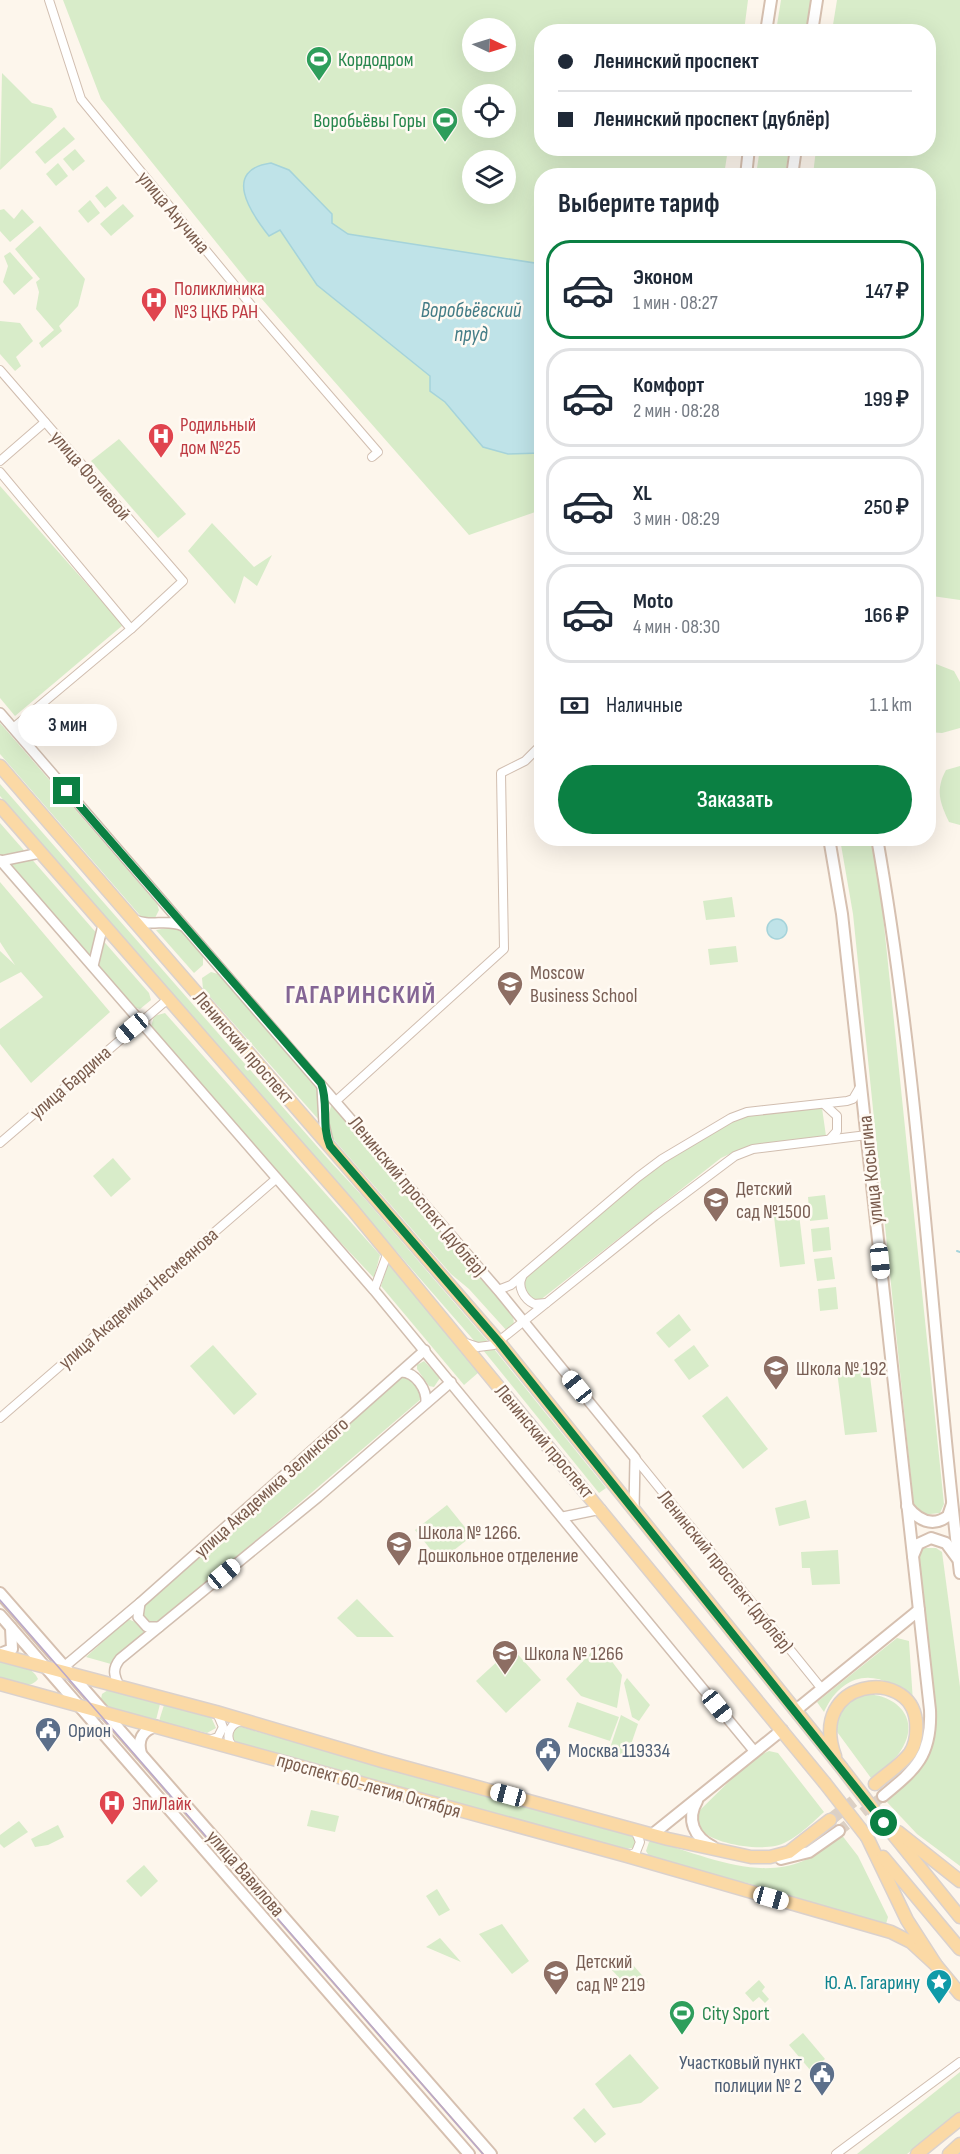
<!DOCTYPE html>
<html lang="ru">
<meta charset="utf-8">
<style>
:root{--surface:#fff;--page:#f2f2f3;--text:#1f2937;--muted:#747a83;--line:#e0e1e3;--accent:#0b8043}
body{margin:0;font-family:"Sofia Sans Condensed",sans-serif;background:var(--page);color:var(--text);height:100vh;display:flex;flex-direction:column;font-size:22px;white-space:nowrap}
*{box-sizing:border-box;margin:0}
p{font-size:20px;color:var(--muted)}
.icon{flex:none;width:33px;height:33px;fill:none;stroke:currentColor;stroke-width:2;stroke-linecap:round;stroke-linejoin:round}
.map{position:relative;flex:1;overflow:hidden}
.panel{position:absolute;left:534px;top:168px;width:402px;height:678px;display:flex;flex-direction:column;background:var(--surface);border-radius:24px;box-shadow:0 6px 24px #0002}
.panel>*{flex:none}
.guide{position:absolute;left:534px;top:24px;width:402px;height:132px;border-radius:24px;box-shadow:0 6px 24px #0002;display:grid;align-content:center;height:132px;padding:0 24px;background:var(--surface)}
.needle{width:39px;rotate:94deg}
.tools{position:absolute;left:462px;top:18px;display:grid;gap:12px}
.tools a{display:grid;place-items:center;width:54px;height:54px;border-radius:50%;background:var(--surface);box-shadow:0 6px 24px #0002;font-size:30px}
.end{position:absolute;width:27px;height:27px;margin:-14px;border:8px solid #0b8043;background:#fff;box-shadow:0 0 0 3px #fff}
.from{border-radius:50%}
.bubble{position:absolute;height:42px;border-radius:21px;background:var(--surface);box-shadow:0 6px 24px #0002;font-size:20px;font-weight:600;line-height:42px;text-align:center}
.car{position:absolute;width:18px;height:36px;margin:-18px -9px;border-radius:8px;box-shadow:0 0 4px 2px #0007;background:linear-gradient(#fff 24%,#345 0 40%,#fff 0 76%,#345 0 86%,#fff 0)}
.guide b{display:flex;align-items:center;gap:21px;height:57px;font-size:22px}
.guide b+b{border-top:2px solid var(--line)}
.guide i{width:15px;height:15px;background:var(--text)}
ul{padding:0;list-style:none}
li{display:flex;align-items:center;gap:18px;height:99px;margin:0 12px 9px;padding:0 12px;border:3px solid var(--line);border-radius:24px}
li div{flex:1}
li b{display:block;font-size:22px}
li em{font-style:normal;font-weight:600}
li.on{border-color:var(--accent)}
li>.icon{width:54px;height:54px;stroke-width:1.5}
h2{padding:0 24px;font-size:27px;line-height:72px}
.pay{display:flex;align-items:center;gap:15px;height:66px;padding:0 24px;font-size:22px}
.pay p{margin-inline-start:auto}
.primary-button{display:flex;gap:12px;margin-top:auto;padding:12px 24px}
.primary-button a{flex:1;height:69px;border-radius:36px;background:var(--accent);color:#fff;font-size:24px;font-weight:600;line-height:69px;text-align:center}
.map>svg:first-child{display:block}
.green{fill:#d8ecc9;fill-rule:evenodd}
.water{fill:#bfe3e8;stroke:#a5d3da;stroke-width:1.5}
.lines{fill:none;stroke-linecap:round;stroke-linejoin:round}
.stream{stroke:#a5d3da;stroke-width:2}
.secondary-tunnel{stroke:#dcd0c4;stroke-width:10;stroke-dasharray:10 5;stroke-linecap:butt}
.primary-tunnel{stroke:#dcd0c4;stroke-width:12;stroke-dasharray:12 6;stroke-linecap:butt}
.minor-casing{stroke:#d1beb0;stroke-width:10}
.tertiary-casing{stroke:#d1beb0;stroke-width:12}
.secondary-casing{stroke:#d6c0b0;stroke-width:14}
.primary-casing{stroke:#dad1cd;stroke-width:15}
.minor{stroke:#fff;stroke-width:8}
.tertiary{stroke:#fff;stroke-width:9}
.secondary{stroke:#fff;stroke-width:10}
.primary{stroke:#fbd9a5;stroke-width:12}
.tram{stroke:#b9a8c9;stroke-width:1.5}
.primary-bridge-casing{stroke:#dad1cd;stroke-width:15;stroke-linecap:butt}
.primary-bridge{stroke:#fbd9a5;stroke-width:12}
.route{stroke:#0b8043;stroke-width:8}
.labels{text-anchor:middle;stroke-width:5;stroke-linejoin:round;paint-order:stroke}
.leisure-label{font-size:20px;fill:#27864d;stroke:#fffaf3;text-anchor:start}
.street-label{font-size:20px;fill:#7a5c4d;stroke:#fffaf3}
.health-label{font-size:20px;fill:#be3a42;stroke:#fffaf3;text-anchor:start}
.education-label{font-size:20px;fill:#785e54;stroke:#fffaf3;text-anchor:start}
.service-label{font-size:20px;fill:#4e5e75;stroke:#fffaf3;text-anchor:start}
.culture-label{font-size:20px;fill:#0d838f;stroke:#fffaf3;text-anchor:end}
.water-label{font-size:21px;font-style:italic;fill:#437c86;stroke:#fffaf3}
.district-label{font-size:26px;font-weight:bold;letter-spacing:1.5px;fill:#846695;stroke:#fffaf3}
</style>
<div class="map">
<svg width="960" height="2154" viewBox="0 0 960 2154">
<rect width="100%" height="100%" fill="#fdf6ec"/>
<g class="green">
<path d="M63,0H748L744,31L542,32V148L728,149L724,175L542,176L541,510L469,535L261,298L101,99ZM472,28H506V62H472ZM472,94H506V128H472ZM472,160H506V194H472Z"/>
<path d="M781,0H811L806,31H776Z"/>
<path d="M837,0H960V600L932,596L929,600L928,176L813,175L816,149L928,148V32L832,31Z"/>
<path d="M2,73L32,103L52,108L57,117L0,170Z"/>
<path d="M64,127L75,139L45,164L35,152Z"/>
<path d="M760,148L789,149L785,175H756Z"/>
<path d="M75,149L85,161L73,171L63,159Z"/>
<path d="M58,163L68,176L56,186L46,174Z"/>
<path d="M107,186L117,198L105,208L95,196Z"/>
<path d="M90,200L100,213L88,223L78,211Z"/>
<path d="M123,204L134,216L111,236L100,224Z"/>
<path d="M4,209L14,219L22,209L34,222L10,242L0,231V210Z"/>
<path d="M40,226L85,279L78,306L59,326L62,331L42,348L39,343L54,330L36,309L39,292L36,282L40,279L15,249Z"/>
<path d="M10,252L33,278L14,295L3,282L8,266L4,256Z"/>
<path d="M0,321L20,323L33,341L16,357L21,366L15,371L0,354Z"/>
<path d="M119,439L186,514L158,538L91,461Z"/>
<path d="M0,486L123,625L15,716L0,698Z"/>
<path d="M212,523L254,567L272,555L257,586L244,576L235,604L188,551Z"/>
<path d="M936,664L954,671L960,682V728L942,733L929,732V667Z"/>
<path d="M0,723L157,904L159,910L154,920H144L0,754Z"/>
<path d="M960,766V825L949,822C940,803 935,790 946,770Z"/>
<path d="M0,784L329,1160L365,1199L489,1343L477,1344L0,796Z"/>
<path d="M0,823L149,993L151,1000L140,1009L133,1007L0,855Z"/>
<path d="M840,839H873L878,867L944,1504L940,1513L921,1515L914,1508L853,914Z"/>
<path d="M0,882L110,1012L31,1083L0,1044V1029L43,997L21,972L0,983V951L15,965L0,942Z"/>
<path d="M732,897L735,917L706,920L703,901Z"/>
<path d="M179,926L203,954V965L194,973L156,930Z"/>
<path d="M736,946L738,962L710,965L708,949Z"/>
<path d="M211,972L218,974L322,1095L319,1120L203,989L202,978Z"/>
<path d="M165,1013L380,1255L374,1278L310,1210L151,1027L154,1016Z"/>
<path d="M332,1102L513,1315L514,1325L507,1331L469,1289L451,1274L329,1134L328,1118Z"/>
<path d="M822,1108L826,1136L757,1145L738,1150L721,1158L539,1301H533L523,1289L522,1280C584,1229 671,1145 745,1117C767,1109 798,1110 822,1108Z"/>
<path d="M113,1158L131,1179L111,1197L93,1176Z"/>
<path d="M825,1195L828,1219L810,1221L808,1197Z"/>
<path d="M799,1214L805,1264L780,1267L774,1217Z"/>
<path d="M829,1227L831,1250L813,1252L811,1229Z"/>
<path d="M832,1257L835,1279L817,1281L814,1259Z"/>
<path d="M388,1264L479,1372L464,1385L381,1286Z"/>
<path d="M836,1287L838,1309L820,1311L818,1289Z"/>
<path d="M679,1314L691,1330L669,1348L656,1333Z"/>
<path d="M213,1345L257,1394L234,1415L190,1366Z"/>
<path d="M694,1345L709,1366L689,1380L674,1360Z"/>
<path d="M494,1349L606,1488L599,1493L483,1350Z"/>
<path d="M424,1361L440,1378L434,1387L429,1386L417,1369V1365Z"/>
<path d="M869,1368L877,1432L845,1435L837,1371Z"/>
<path d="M404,1375L411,1377L423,1394L421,1399L157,1625L150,1626L140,1614L142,1604Z"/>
<path d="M727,1396L768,1449L743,1469L702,1416Z"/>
<path d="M806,1500L810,1518L779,1526L775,1508Z"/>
<path d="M447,1505L472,1536L440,1561L415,1530Z"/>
<path d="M922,1548H936L942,1552L960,1687V1866L917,1834L887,1802C913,1777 932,1765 936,1728L918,1553Z"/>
<path d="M838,1550L840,1584L812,1585L810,1568H802L801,1552Z"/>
<path d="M357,1599L394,1637H357L337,1618Z"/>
<path d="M128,1619L135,1622L144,1632L111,1664L86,1657Z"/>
<path d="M897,1638L909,1641L913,1702C883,1668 844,1668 824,1712L817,1702Z"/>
<path d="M599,1644L622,1675L617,1708L581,1696L566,1679Z"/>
<path d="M512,1648L541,1680L506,1713L476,1681Z"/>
<path d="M0,1661C14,1664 32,1665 38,1679C29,1691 12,1682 0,1678Z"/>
<path d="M627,1678L650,1705L639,1721L632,1717L624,1683Z"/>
<path d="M108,1690L160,1704L156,1720L106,1706L101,1699L102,1694Z"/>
<path d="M862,1694C896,1693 923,1719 900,1752C892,1763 881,1770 871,1778L835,1729C838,1711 847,1702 862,1694Z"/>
<path d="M577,1702L619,1717L610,1741L568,1727Z"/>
<path d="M164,1705L211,1717L216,1728L207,1733L159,1721Z"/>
<path d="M621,1715L638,1724L626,1759L609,1751Z"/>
<path d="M237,1726L630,1834L634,1836L636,1844L633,1848L626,1849L235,1742L230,1732Z"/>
<path d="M769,1751L778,1753L824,1812C811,1824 792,1843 775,1846C753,1850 715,1844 699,1829V1811L752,1759Z"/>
<path d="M311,1810L339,1816L335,1832L307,1826Z"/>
<path d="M19,1821L28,1832L4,1848L0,1844V1835Z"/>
<path d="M58,1825L64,1837L48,1845L35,1847L31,1839Z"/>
<path d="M841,1834L858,1856L888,1917L886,1924L747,1883L724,1879L649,1856L646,1851L649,1842L654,1841C700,1854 756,1881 803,1861C818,1855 829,1844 841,1834Z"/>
<path d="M144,1865L158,1881L141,1897L126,1881Z"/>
<path d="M437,1889L450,1910L439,1916L426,1896Z"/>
<path d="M502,1924L529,1961L512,1974L479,1934Z"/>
<path d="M440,1938L461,1962L426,1947Z"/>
<path d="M625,1956L648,1982L634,1994L611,1969Z"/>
<path d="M759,1980L765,1987L762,1991L769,1999L765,2003L759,1997L753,2002L745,1993Z"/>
<path d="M803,2033L825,2059L811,2071L789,2045Z"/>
<path d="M630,2054L659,2088L641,2103L613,2108L595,2084Z"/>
<path d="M960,2072V2112L907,2154H857Z"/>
<path d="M584,2108L606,2134L595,2143L573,2118Z"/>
</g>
<g class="water">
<path d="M271,163L289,170L332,214V223L348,234L541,264V453L508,454L483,447L445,402L430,391V376L317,285L280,230L269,236C250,212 222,170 271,163Z"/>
<circle cx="777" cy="929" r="10"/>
</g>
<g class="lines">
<path class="stream" d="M957,1251L960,1252"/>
<path class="secondary-tunnel" d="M839,1831L883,1796"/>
<path class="primary-tunnel" d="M830,1820L875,1784"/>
<g class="minor-casing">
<g id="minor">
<path d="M49,0L81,99L251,305L378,452L372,457"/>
<path d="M0,370L183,581L131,629L13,728"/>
<path d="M0,461L45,422"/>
<path d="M0,472L131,629"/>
<path d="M336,1101L504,949L501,773L525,761L542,744"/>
<path d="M824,1104L837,1116V1131L830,1139"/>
<path d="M0,1143L168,999"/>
<path d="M522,1277C517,1287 524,1299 534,1304L546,1303"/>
<path d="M374,1290L388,1252"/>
<path d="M498,1290L511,1285L638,1177L662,1159L731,1118L747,1112L847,1101L853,1099L860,1087"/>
<path d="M463,1342L478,1347L494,1345L655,1216L735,1156L753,1149L867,1135"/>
<path d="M0,1418L277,1178"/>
<path d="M635,1458L822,1689"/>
<path d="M209,1740L218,1737L223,1727L217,1713"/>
<path d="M234,1748C224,1738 228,1725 241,1721"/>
<path d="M629,1856L636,1852L640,1842L635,1830"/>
<path d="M836,2154L960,2062"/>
</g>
</g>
<g class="tertiary-casing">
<g id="tertiary">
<path d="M0,713L498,1290L635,1458L634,1510"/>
<path d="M0,860L374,1290L755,1752"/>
<path d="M1,861L40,853"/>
<path d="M133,919C150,928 166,918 183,926"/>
<path d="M93,966L103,925"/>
<path d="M322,1087L324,1124L328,1141"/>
<path d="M401,1372C416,1372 427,1390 426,1403"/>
<path d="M563,1517L601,1509"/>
<path d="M140,1603L138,1617L147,1627H159"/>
<path d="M65,1666L140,1603L425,1350"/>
<path d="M119,1686C114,1675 112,1669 120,1659L318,1497L451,1382"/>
</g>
</g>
<g class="secondary-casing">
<g id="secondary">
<path d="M766,32L771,0"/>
<path d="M812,32L817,0"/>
<path d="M746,176L749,148"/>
<path d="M792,176L796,148"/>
<path d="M829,838L842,914L930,1710C932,1755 916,1769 883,1796"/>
<path d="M877,838C920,1081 931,1328 960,1573"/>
<path d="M907,1506C918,1520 932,1528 948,1516L952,1504"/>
<path d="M913,1556L918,1544L931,1538L946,1543L957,1558"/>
<path d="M0,1593L491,2154"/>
<path d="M0,1615L469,2154"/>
<path d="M0,1654L12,1649L11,1628"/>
<path d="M796,1710L919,1610"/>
<path d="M141,1754C137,1739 142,1731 156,1726"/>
<path d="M697,1801C686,1820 694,1837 713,1847"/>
<path d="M653,1834L782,1730"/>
<path d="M781,1859L809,1852L839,1831"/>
</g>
</g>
<g class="primary-casing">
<g id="primary">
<path d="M0,766L499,1342L841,1767"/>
<path d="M0,806L352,1209L824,1782"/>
<path d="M0,1655L216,1712L382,1761L668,1839L751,1857H770L789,1852L830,1820"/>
<path d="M0,1684L627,1856L891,1932L911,1942L936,1965"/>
<path d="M835,1756C807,1679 910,1666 916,1721C917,1732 916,1744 910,1753C901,1765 886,1774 875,1784"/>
<path d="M884,1823L960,1917"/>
<path d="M898,1832L960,1881"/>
<path d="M867,1837L907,1920L936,1965L960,1994"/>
<path d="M883,1857L960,1949"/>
<path d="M917,2154L960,2119"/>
<path d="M949,2154L960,2144"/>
</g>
</g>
<use href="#minor" class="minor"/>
<use href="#tertiary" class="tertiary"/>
<use href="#secondary" class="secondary"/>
<use href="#primary" class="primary"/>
<path class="tram" d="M0,1600L483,2154"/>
<g class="primary-bridge-casing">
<g id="primary-bridge">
<path d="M841,1767L884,1823"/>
<path d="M824,1782L867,1837"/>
</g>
</g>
<use href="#primary-bridge" class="primary-bridge"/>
</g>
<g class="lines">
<path class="route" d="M67,791L321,1083C329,1103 321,1125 330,1146L499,1342L884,1823"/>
</g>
<defs>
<g id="stadium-pin" transform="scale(1.35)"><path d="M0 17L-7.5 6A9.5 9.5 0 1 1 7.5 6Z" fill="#2e9e5b" stroke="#fffaf3"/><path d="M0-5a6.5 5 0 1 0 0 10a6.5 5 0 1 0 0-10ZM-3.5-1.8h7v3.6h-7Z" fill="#fff"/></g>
<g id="hospital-pin" transform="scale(1.35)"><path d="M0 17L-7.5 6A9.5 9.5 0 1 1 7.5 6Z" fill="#e0444e" stroke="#fffaf3"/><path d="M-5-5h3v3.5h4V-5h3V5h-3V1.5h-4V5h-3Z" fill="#fff"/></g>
<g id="university-pin" transform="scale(1.35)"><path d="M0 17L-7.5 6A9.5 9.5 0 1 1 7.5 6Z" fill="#8d6e63" stroke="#fffaf3"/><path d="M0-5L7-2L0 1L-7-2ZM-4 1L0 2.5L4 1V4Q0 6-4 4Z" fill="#fff"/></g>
<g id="school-pin" transform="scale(1.35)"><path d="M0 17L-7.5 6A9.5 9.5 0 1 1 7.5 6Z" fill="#8d6e63" stroke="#fffaf3"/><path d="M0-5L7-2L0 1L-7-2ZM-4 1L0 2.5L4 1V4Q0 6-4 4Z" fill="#fff"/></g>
<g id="civic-pin" transform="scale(1.35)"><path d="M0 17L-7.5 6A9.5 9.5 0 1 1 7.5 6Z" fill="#5c6f8a" stroke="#fffaf3"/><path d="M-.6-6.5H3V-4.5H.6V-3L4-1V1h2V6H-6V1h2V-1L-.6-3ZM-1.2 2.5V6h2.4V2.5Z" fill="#fff"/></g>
<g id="sight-pin" transform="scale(1.35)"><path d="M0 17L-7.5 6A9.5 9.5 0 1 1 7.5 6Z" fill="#0f9aa8" stroke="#fffaf3"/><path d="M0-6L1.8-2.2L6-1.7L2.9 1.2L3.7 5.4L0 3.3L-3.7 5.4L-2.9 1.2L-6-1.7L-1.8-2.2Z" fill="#fff"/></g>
</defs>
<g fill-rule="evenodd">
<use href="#stadium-pin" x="319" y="59"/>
<use href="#stadium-pin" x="445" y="120"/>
<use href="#hospital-pin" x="154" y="300"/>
<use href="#hospital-pin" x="161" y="436"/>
<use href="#university-pin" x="510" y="984"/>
<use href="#school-pin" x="716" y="1200"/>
<use href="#school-pin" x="776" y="1368"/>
<use href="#school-pin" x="399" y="1544"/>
<use href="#school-pin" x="505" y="1653"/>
<use href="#civic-pin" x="48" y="1730"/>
<use href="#civic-pin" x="548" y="1750"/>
<use href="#hospital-pin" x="112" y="1803"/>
<use href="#school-pin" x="556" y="1973"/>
<use href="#sight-pin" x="939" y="1982"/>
<use href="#stadium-pin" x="682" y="2013"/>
<use href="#civic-pin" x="822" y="2074"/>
</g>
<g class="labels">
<g class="leisure-label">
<text x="338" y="66">Кордодром</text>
<text x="426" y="127" text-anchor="end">Воробьёвы Горы</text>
<text x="702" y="2020">City Sport</text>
</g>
<g class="street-label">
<text transform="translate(174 212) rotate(50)" y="7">улица Анучина</text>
<text transform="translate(91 475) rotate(49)" y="7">улица Фотиевой</text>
<text transform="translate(244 1047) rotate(49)" y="7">Ленинский проспект</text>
<text transform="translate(70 1082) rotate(-41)" y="7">улица Бардина</text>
<text transform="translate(870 1170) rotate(-96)" y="7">улица Косыгина</text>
<text transform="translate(418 1196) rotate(50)" y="7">Ленинский проспект (дублёр)</text>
<text transform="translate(138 1298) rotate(-41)" y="7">улица Академика Несмеянова</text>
<text transform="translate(545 1441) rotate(50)" y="7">Ленинский проспект</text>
<text transform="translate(271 1487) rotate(-42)" y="7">улица Академика Зелинского</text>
<text transform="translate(726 1571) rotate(51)" y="7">Ленинский проспект (дублёр)</text>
<text transform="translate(369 1785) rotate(16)" y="7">проспект 60-летия Октября</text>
<text transform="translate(246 1873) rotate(49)" y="7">улица Вавилова</text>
</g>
<g class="health-label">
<text x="174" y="295">Поликлиника<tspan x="174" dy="23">№3 ЦКБ РАН</tspan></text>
<text x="180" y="431">Родильный<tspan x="180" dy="23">дом №25</tspan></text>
<text x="132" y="1810">ЭпиЛайк</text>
</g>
<g class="education-label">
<text x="530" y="979">Moscow<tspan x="530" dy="23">Business School</tspan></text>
<text x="736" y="1195">Детский<tspan x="736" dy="23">сад №1500</tspan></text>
<text x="796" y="1375">Школа № 192</text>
<text x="418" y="1539">Школа № 1266.<tspan x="418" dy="23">Дошкольное отделение</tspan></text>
<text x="524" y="1660">Школа № 1266</text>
<text x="576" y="1968">Детский<tspan x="576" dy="23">сад № 219</tspan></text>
</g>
<g class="service-label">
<text x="68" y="1737">Орион</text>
<text x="568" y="1757">Москва 119334</text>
<text x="802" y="2069" text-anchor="end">Участковый пункт<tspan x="802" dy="23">полиции № 2</tspan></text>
</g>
<g class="culture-label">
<text x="920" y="1989">Ю. А. Гагарину</text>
</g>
<g class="water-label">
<text x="471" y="317">Воробьёвский<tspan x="471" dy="24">пруд</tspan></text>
</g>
<g class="district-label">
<text x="361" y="1003">ГАГАРИНСКИЙ</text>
</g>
</g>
</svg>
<div class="tools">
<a><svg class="needle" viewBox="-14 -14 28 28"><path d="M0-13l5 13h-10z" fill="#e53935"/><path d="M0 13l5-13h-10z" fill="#747a83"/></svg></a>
<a><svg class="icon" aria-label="locate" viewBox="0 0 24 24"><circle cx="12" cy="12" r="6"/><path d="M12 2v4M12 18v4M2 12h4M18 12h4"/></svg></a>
<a><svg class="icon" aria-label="layers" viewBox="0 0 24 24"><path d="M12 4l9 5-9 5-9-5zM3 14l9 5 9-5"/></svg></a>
</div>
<i class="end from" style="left:884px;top:1823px"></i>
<i class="end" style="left:67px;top:791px"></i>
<div class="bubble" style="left:18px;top:704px;width:99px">3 мин</div>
<i class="car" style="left:132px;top:1028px;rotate:230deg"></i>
<i class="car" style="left:880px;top:1261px;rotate:174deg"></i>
<i class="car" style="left:577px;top:1387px;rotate:321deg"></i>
<i class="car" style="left:224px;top:1574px;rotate:50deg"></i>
<i class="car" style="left:717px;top:1706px;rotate:141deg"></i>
<i class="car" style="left:508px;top:1795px;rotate:285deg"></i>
<i class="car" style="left:771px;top:1898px;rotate:106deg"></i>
<div class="guide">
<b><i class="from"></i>Ленинский проспект</b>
<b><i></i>Ленинский проспект (дублёр)</b>
</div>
<section class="panel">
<h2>Выберите тариф</h2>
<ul>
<li class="on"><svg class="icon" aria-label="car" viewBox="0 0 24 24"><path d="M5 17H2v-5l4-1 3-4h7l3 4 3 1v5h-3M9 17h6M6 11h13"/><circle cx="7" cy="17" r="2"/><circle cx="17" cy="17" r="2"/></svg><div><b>Эконом</b><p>1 мин · 08:27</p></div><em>147 ₽</em></li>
<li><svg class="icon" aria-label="car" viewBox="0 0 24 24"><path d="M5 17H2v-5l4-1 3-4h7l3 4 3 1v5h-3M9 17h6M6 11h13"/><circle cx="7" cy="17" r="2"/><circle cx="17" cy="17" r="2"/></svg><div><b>Комфорт</b><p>2 мин · 08:28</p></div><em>199 ₽</em></li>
<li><svg class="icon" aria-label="car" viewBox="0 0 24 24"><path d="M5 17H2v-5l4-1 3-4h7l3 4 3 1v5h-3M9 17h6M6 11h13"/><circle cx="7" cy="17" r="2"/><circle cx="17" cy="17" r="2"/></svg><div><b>XL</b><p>3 мин · 08:29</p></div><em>250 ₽</em></li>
<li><svg class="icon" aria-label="car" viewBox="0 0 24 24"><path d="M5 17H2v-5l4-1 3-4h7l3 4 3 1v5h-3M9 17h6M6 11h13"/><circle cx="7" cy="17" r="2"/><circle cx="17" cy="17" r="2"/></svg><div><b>Moto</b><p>4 мин · 08:30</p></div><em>166 ₽</em></li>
</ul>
<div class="pay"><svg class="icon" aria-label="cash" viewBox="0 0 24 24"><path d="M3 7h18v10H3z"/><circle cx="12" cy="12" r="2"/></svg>Наличные<p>1.1 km</p></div>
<div class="primary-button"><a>Заказать</a></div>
</section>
</div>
